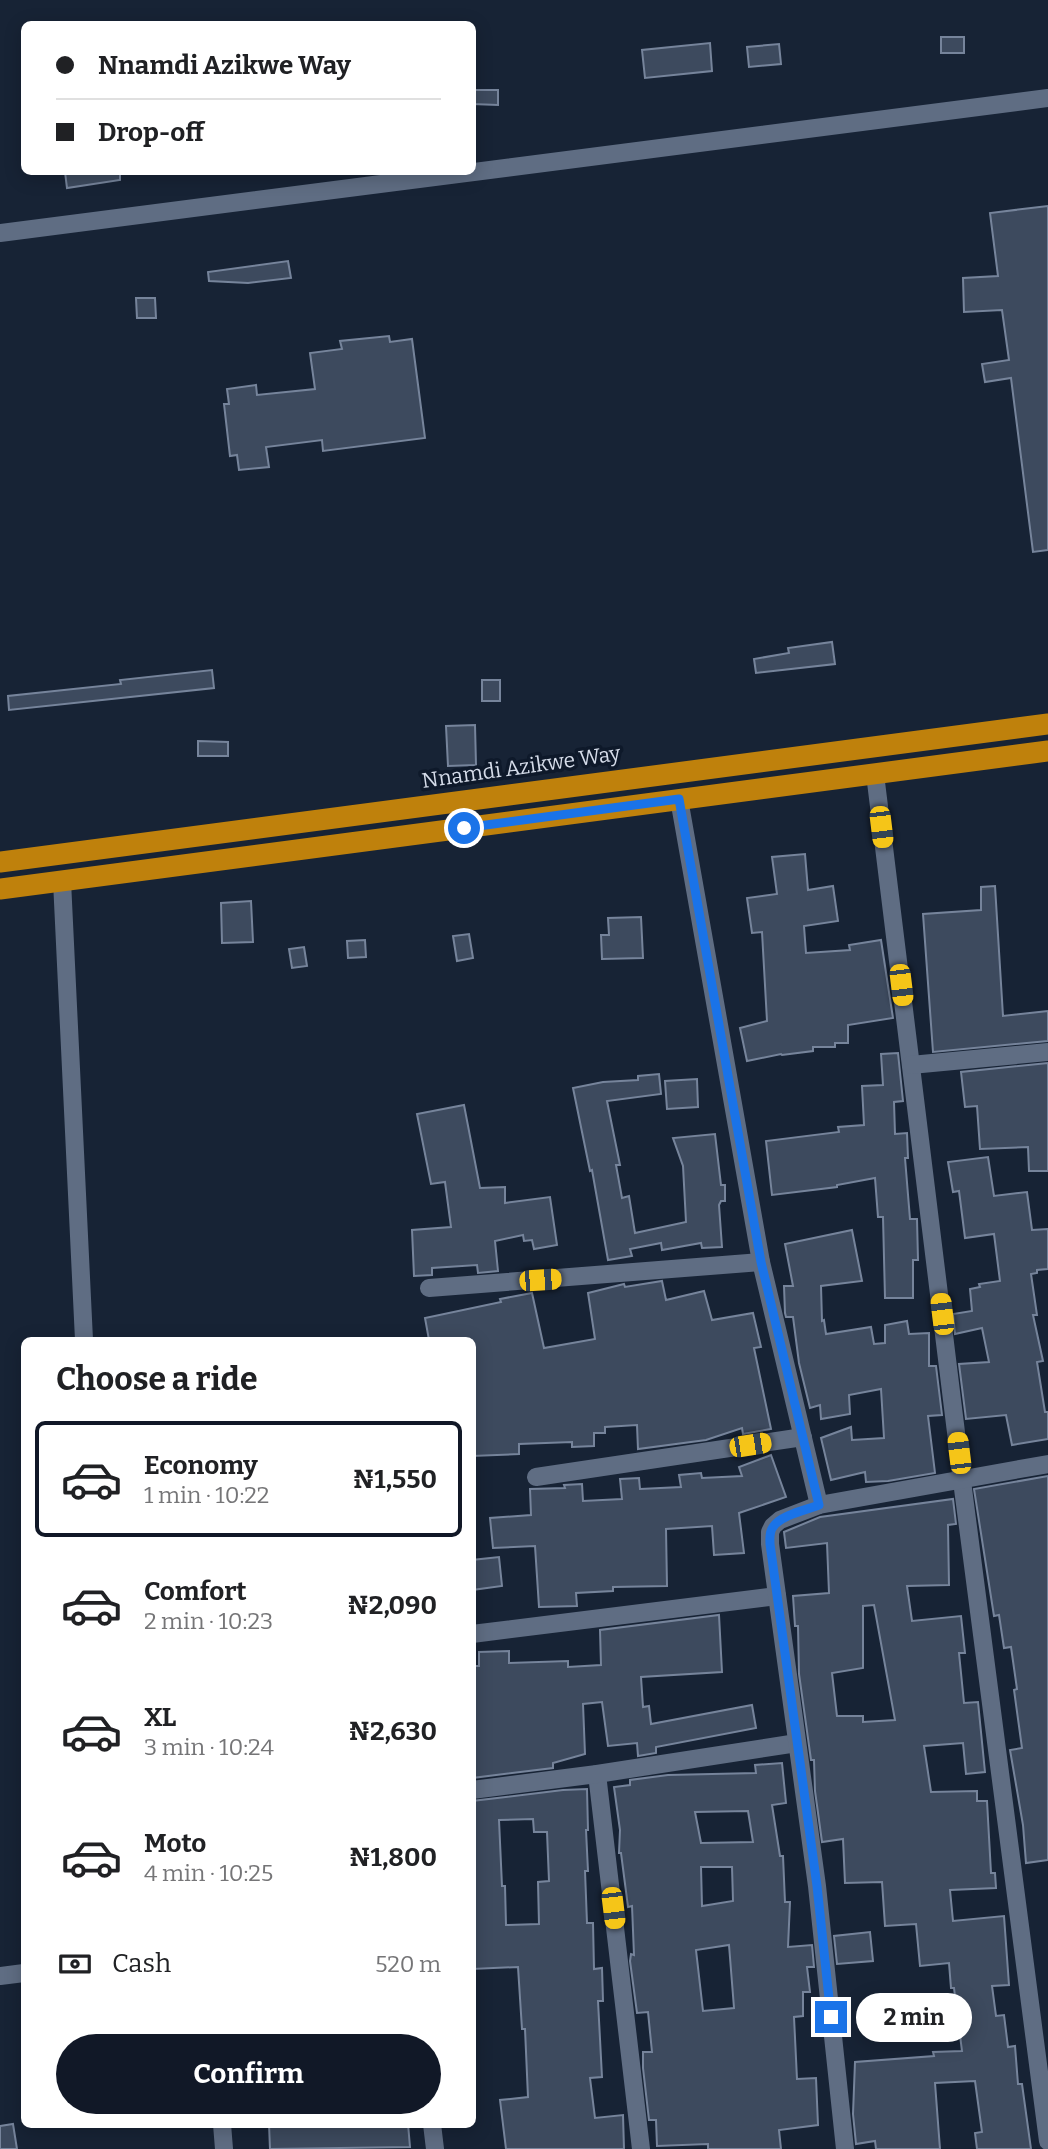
<!DOCTYPE html>
<meta charset="utf-8">
<style>
:root{--surface:#fff;--page:#f2f2f2;--text:#202124;--muted:#757577;--line:#e0e0e0;--accent:#111827}
body{margin:0;font-family:Bitter,serif;background:var(--page);color:var(--text);height:100vh;display:flex;flex-direction:column;font-size:26px;white-space:nowrap}
*{box-sizing:border-box;margin:0}
p{font-size:23px;color:var(--muted)}
.icon{flex:none;width:38px;height:38px;fill:none;stroke:currentColor;stroke-width:2;stroke-linecap:round;stroke-linejoin:round}
.map{position:relative;flex:1;overflow:hidden}
.side{position:absolute;left:21px;top:1337px;width:455px;height:791px;display:flex;flex-direction:column;background:var(--surface);border-radius:10px;box-shadow:0 4px 18px #0003}
.side>*{flex:none}
.top-card{position:absolute;left:21px;top:21px;width:455px;height:154px;border-radius:10px;box-shadow:0 4px 18px #0003;display:grid;align-content:center;height:154px;padding:0 35px;background:var(--surface)}
.end{position:absolute;width:32px;height:32px;margin:-16px;border:9px solid #1a73e8;background:#fff;box-shadow:0 0 0 4px #fff}
.from{border-radius:50%}
.bubble{position:absolute;height:49px;border-radius:24px;background:var(--surface);box-shadow:0 4px 18px #0003;font-size:23px;font-weight:700;line-height:49px;text-align:center}
.car{position:absolute;width:21px;height:42px;margin:-21px -10px;border-radius:9px;box-shadow:0 0 5px 2px #0007;background:linear-gradient(#f5c518 24%,#345 0 40%,#f5c518 0 76%,#345 0 86%,#f5c518 0)}
.top-card b{display:flex;align-items:center;gap:24px;height:66px;font-size:26px}
.top-card b+b{border-top:2px solid var(--line)}
.top-card i{width:18px;height:18px;background:var(--text)}
ul{padding:0;list-style:none}
li{display:flex;align-items:center;gap:21px;height:116px;margin:0 14px 10px;padding:0 21px;border:4px solid transparent;border-radius:10px}
li div{flex:1}
li b{display:block;font-size:26px}
li em{font-style:normal;font-weight:700}
li.selected{border-color:var(--accent)}
li>.icon{width:63px;height:63px;stroke-width:1.5}
h2{padding:0 35px;font-size:32px;line-height:84px}
.pay{display:flex;align-items:center;gap:18px;height:77px;padding:0 35px;font-size:26px}
.pay p{margin-inline-start:auto}
.action{display:flex;gap:14px;margin-top:auto;padding:14px 35px}
.action a{flex:1;height:80px;border-radius:42px;background:var(--accent);color:#fff;font-size:28px;font-weight:700;line-height:80px;text-align:center}
.map>svg:first-child{display:block}
.building{fill:#3d4a5e;stroke:#76849b;stroke-width:2;fill-rule:evenodd}
.lines{fill:none;stroke-linecap:round;stroke-linejoin:round}
.street{stroke:#5f6d83;stroke-width:18}
.highway{stroke:#bf810c;stroke-width:21}
.route{stroke:#1a73e8;stroke-width:9}
.labels{text-anchor:middle;stroke-width:7;stroke-linejoin:round;paint-order:stroke}
.street-label{font-size:21px;fill:#d5dce9;stroke:#0e192a}
</style>
<div class="map">
<svg width="1048" height="2149" viewBox="0 0 1048 2149">
<rect width="100%" height="100%" fill="#172335"/>
<g class="building">
<rect x="941" y="37" width="23" height="16"/>
<path d="M710,43L712,71L645,78L642,50Z"/>
<path d="M779,44L781,64L749,67L747,47Z"/>
<path d="M472,90H498V105L472,104Z"/>
<path d="M65,172H120V180L67,188Z"/>
<path d="M1048,206V550L1033,552L1011,378L985,382L982,364L1009,360L1002,310L964,312L963,278L998,276L990,213Z"/>
<path d="M288,261L291,278L248,283L209,281L208,272Z"/>
<path d="M136,298H155L156,318H137Z"/>
<path d="M389,336L390,342L412,339L425,438L323,451L322,440L266,447L269,467L239,470L237,455L230,456L224,404H229L227,389L256,385L257,395L315,389L310,353L342,349L340,341Z"/>
<path d="M832,642L835,664L756,673L754,659L789,653L788,648Z"/>
<path d="M212,670L214,688L9,710L8,696L121,684L120,680Z"/>
<rect x="482" y="680" width="18" height="21"/>
<path d="M475,725L476,765L448,766L446,726Z"/>
<path d="M198,741L228,742V756H198Z"/>
<path d="M805,854L808,890L833,886L838,921L804,926L806,953L850,950L849,945L881,940L893,1018L848,1025V1043H835V1047H813V1051L782,1055L781,1054L747,1061L740,1028L767,1021L762,932L752,933L747,898L777,894L772,857Z"/>
<path d="M995,886L1003,1016L1048,1011V1041L933,1052L923,914L981,910V887Z"/>
<path d="M251,901L253,942L222,943L221,903Z"/>
<path d="M641,917L643,958L602,959L601,935H609L608,918Z"/>
<path d="M469,934L473,958L457,961L453,936Z"/>
<path d="M365,940L366,957L348,958L347,941Z"/>
<path d="M304,947L307,966L292,968L289,949Z"/>
<path d="M898,1053L903,1101L894,1102L895,1134L907,1133L908,1158H905L910,1219H917L918,1260H913V1298H885L883,1217H878L875,1178L837,1185V1187L772,1195L766,1141L839,1132L838,1127L864,1125L862,1086L883,1085L881,1054Z"/>
<path d="M1048,1063V1171H1029L1028,1147L980,1149L977,1106L965,1107L961,1072Z"/>
<path d="M659,1074L661,1094L607,1101L620,1165H616L622,1198L629,1196L635,1233L686,1222L683,1166L673,1138L715,1134L721,1185H725V1201H721L719,1205L722,1247L702,1248L701,1243L662,1250L661,1243L630,1249L632,1256L608,1260L592,1170L590,1171L573,1088L603,1082L638,1080V1076Z"/>
<path d="M697,1079L698,1107L667,1109L665,1081Z"/>
<path d="M464,1105L480,1188L505,1187V1203L550,1197L557,1245L534,1249L532,1240L524,1241L523,1235L495,1241L498,1271L478,1273L477,1265L432,1268V1275L414,1276L412,1230L451,1227L445,1182L431,1184L417,1114Z"/>
<path d="M988,1157L994,1196L1027,1192L1032,1230L1048,1229V1269L1037,1270V1273L1031,1274L1037,1315H1033L1043,1361L1037,1362L1045,1412H1048V1439L1012,1445L1006,1415L966,1419L959,1364L989,1362L982,1328L955,1334L953,1314L972,1311L970,1289L980,1287L979,1284L1000,1281L994,1234L965,1238L959,1191L953,1192L948,1162Z"/>
<path d="M852,1230L862,1281L821,1286L822,1321L824,1320L826,1334L871,1327L874,1344L885,1343V1325L907,1321L909,1334L929,1333V1366H936L942,1415L928,1416L935,1473L888,1481L866,1482L865,1472L831,1480L821,1438L851,1427L852,1440L884,1438L881,1389L849,1395L850,1414L821,1419L820,1405L810,1408L799,1363L793,1317H786L785,1313L784,1286H793L785,1244Z"/>
<path d="M662,1281L666,1300L704,1291L712,1320L753,1313L761,1347L754,1348L771,1429L743,1434L742,1428L706,1440L638,1449L637,1425L605,1427V1433H594V1446L572,1447V1442L519,1444V1454L472,1456V1340H429L425,1318L501,1302L500,1299L532,1293L544,1348L595,1339L588,1293L624,1284L625,1287Z"/>
<path d="M771,1455L786,1497L739,1513L744,1553L714,1555L712,1526L666,1529L667,1586L613,1587V1591L576,1593L577,1606L539,1607L535,1546L493,1548L490,1518L531,1515L530,1489L565,1488L564,1485L582,1484L583,1501L622,1499L620,1479L639,1478L640,1489L681,1487L679,1475L701,1473L702,1478L742,1476L739,1467Z"/>
<path d="M1048,1476V1860L1026,1863L1023,1825L1010,1750L1022,1748L1014,1690L1017,1689L1011,1647L1004,1648L999,1615L994,1616L974,1489Z"/>
<path d="M953,1499L956,1524L948,1525L949,1585L907,1586L912,1621L961,1616L965,1653H959L964,1703L978,1702L985,1772L966,1774L963,1743L924,1746L931,1792L977,1791V1801H987L991,1873H995L996,1888L950,1890L953,1921L1004,1916L1009,1985L992,1986L996,2016L1004,2015L1008,2047L1015,2046L1018,2084H1022L1031,2149H977L975,2133L982,2132L975,2081L935,2083L940,2149H876L875,2141L856,2144L853,2114L855,2062L934,2056L933,2052L962,2051L954,1988H951L949,1963L920,1966L916,1924L885,1926L882,1882L845,1883L843,1839L822,1842L815,1791L814,1760H811L799,1674L798,1626H795L793,1596L829,1593L827,1543L786,1548L784,1532L820,1517ZM874,1605L895,1720L863,1722V1716H837L832,1673L863,1668V1606Z"/>
<path d="M499,1557L502,1586L472,1590V1560Z"/>
<path d="M719,1615L722,1672L641,1677L643,1707L649,1706L651,1724L752,1705L756,1728L656,1747V1753L638,1756L637,1743L608,1746L602,1702L583,1704L585,1754L553,1763V1768L472,1778V1666H479V1652L509,1651V1663L568,1661V1667L601,1665L600,1630Z"/>
<path d="M782,1763L786,1803L772,1805L780,1856H783L785,1902H790L788,1947L812,1945L814,1967H807L810,1992H803V2016L794,2017L797,2079L816,2078L818,2125L779,2130L781,2149H708V2144L657,2146L656,2120H649L643,2068V2052H652L648,2012L637,2013L630,1961L631,1954L634,1955L632,1906L628,1907L621,1853H619L620,1830L614,1787L630,1785V1780L668,1775L756,1773L755,1765ZM748,1811L753,1842L701,1843L695,1812ZM701,1867H732L733,1901L702,1906ZM729,1945L734,2008L703,2011L696,1950Z"/>
<path d="M587,1789L588,1830H586L588,1871H585L587,1923H593L594,1969L602,1968L603,2001H598L602,2077L590,2078L595,2118L623,2115L624,2149H506L500,2100L528,2097L525,2029H522L518,1967L472,1969V1801L563,1790ZM533,1819L534,1832H547L549,1881L538,1882L539,1924L506,1925L505,1886H502L499,1820Z"/>
<path d="M870,1932L873,1961L837,1964L834,1936Z"/>
<path d="M13,2124L17,2149H0V2126Z"/>
<path d="M269,2124H408L410,2147L270,2149Z"/>
</g>
<g class="lines">
<g class="street">
<path d="M0,233L1048,98"/>
<path d="M875,774L962,1481L1048,2141"/>
<path d="M679,799L761,1262L819,1505"/>
<path d="M62,881L84,1340"/>
<path d="M911,1065L1048,1052"/>
<path d="M429,1288L761,1262"/>
<path d="M536,1477L803,1437"/>
<path d="M472,1634L777,1596"/>
<path d="M597,1774L641,2149"/>
<path d="M472,1790L597,1774L797,1743"/>
<path d="M0,1976L24,1973"/>
<path d="M222,2124L224,2149"/>
<path d="M432,2124L435,2149"/>
<path d="M845,2149L817,1886L770,1544V1532L773,1526L780,1520L819,1505L1048,1464"/>
</g>
<g class="highway">
<path d="M0,862L1048,724"/>
<path d="M0,889L1048,751"/>
</g>
</g>
<g class="lines">
<path class="route" d="M464,828L679,799L761,1262L819,1505C806,1510 781,1515 773,1527C769,1532 770,1538 770,1544L817,1886L831,2017"/>
</g>
<g class="labels">
<g class="street-label">
<text transform="translate(521 767) rotate(-8)" y="7">Nnamdi Azikwe Way</text>
</g>
</g>
</svg>
<i class="end from" style="left:464px;top:828px"></i>
<i class="end" style="left:831px;top:2017px"></i>
<div class="bubble" style="left:856px;top:1993px;width:116px">2 min</div>
<i class="car" style="left:881px;top:827px;rotate:173deg"></i>
<i class="car" style="left:901px;top:985px;rotate:173deg"></i>
<i class="car" style="left:540px;top:1280px;rotate:86deg"></i>
<i class="car" style="left:942px;top:1314px;rotate:353deg"></i>
<i class="car" style="left:750px;top:1445px;rotate:81deg"></i>
<i class="car" style="left:959px;top:1453px;rotate:353deg"></i>
<i class="car" style="left:613px;top:1908px;rotate:173deg"></i>
<div class="top-card">
<b><i class="from"></i>Nnamdi Azikwe Way</b>
<b><i></i>Drop-off</b>
</div>
<section class="side">
<h2>Choose a ride</h2>
<ul>
<li class="selected"><svg class="icon" aria-label="car" viewBox="0 0 24 24"><path d="M5 17H2v-5l4-1 3-4h7l3 4 3 1v5h-3M9 17h6M6 11h13"/><circle cx="7" cy="17" r="2"/><circle cx="17" cy="17" r="2"/></svg><div><b>Economy</b><p>1 min · 10:22</p></div><em>₦1,550</em></li>
<li><svg class="icon" aria-label="car" viewBox="0 0 24 24"><path d="M5 17H2v-5l4-1 3-4h7l3 4 3 1v5h-3M9 17h6M6 11h13"/><circle cx="7" cy="17" r="2"/><circle cx="17" cy="17" r="2"/></svg><div><b>Comfort</b><p>2 min · 10:23</p></div><em>₦2,090</em></li>
<li><svg class="icon" aria-label="car" viewBox="0 0 24 24"><path d="M5 17H2v-5l4-1 3-4h7l3 4 3 1v5h-3M9 17h6M6 11h13"/><circle cx="7" cy="17" r="2"/><circle cx="17" cy="17" r="2"/></svg><div><b>XL</b><p>3 min · 10:24</p></div><em>₦2,630</em></li>
<li><svg class="icon" aria-label="car" viewBox="0 0 24 24"><path d="M5 17H2v-5l4-1 3-4h7l3 4 3 1v5h-3M9 17h6M6 11h13"/><circle cx="7" cy="17" r="2"/><circle cx="17" cy="17" r="2"/></svg><div><b>Moto</b><p>4 min · 10:25</p></div><em>₦1,800</em></li>
</ul>
<div class="pay"><svg class="icon" aria-label="cash" viewBox="0 0 24 24"><path d="M3 7h18v10H3z"/><circle cx="12" cy="12" r="2"/></svg>Cash<p>520 m</p></div>
<div class="action"><a>Confirm</a></div>
</section>
</div>
